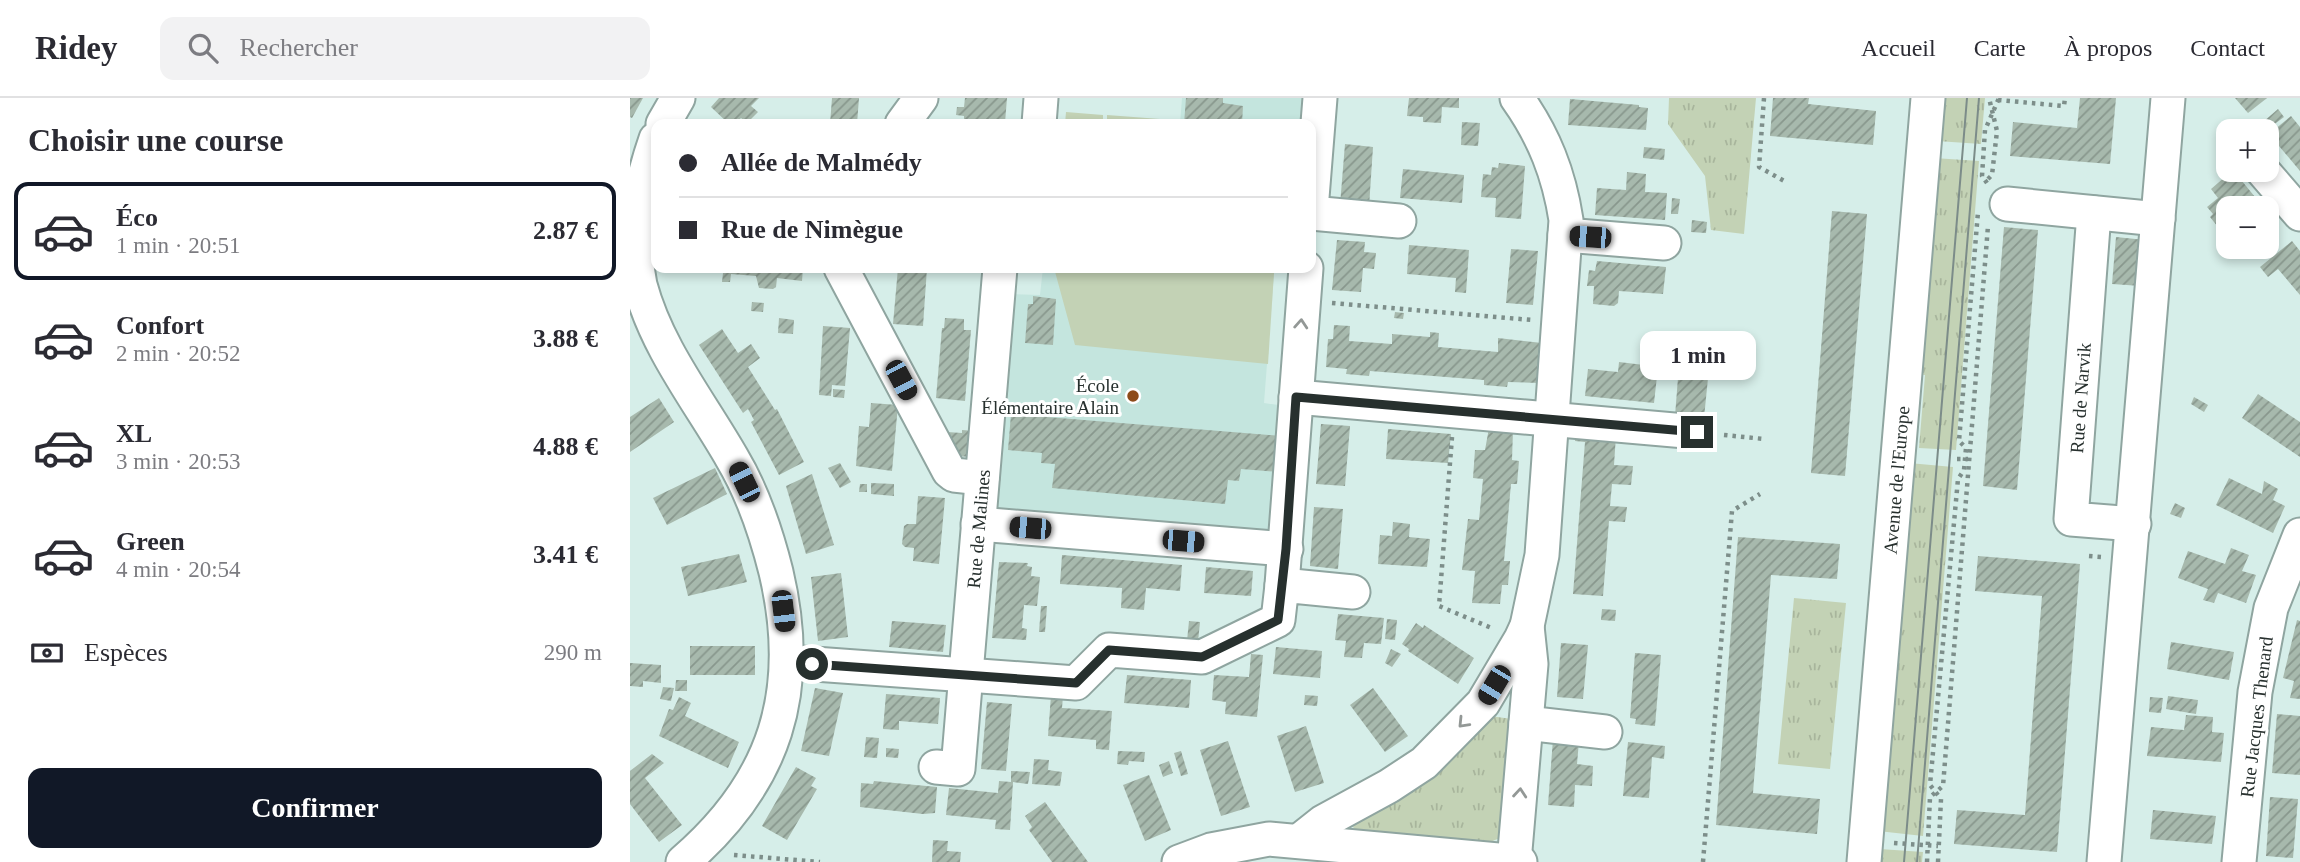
<!DOCTYPE html>
<html lang="fr">
<meta charset="utf-8">
<style>
:root{--surface:#fff;--page:#f2f2f3;--text:#2b2b33;--muted:#7c7c81;--line:#e1e1e2;--accent:#111827}
body{margin:0;font-family:Georgia,serif;background:var(--page);color:var(--text);height:100vh;display:flex;flex-direction:column;font-size:26px;white-space:nowrap}
*{box-sizing:border-box;margin:0}
p{font-size:23px;color:var(--muted)}
.icon{flex:none;width:38px;height:38px;fill:none;stroke:currentColor;stroke-width:2;stroke-linecap:round;stroke-linejoin:round}
.map{position:relative;flex:1;overflow:hidden}
.drawer{display:flex;flex-direction:column;background:var(--surface);width:630px}
.drawer>*{flex:none}
.hud{position:absolute;left:21px;top:21px;width:665px;height:154px;border-radius:14px;box-shadow:0 4px 10px #0003;display:grid;align-content:center;height:154px;padding:0 28px;background:var(--surface)}
.tools{position:absolute;left:1586px;top:21px;display:grid;gap:14px}
.tools a{display:grid;place-items:center;width:63px;height:63px;border-radius:14px;background:var(--surface);box-shadow:0 4px 10px #0003;font-size:35px}
.end{position:absolute;width:32px;height:32px;margin:-16px;border:9px solid #27302e;background:#fff;box-shadow:0 0 0 4px #fff}
.from{border-radius:50%}
.bubble{position:absolute;height:49px;border-radius:14px;background:var(--surface);box-shadow:0 4px 10px #0003;font-size:23px;font-weight:700;line-height:49px;text-align:center}
.car{position:absolute;width:21px;height:42px;margin:-21px -10px;border-radius:9px;box-shadow:0 0 5px 2px #0007;background:linear-gradient(#222 24%,#8ab4d8 0 40%,#222 0 76%,#8ab4d8 0 86%,#222 0)}
.hud b{display:flex;align-items:center;gap:24px;height:66px;font-size:26px}
.hud b+b{border-top:2px solid var(--line)}
.hud i{width:18px;height:18px;background:var(--text)}
ul{padding:0;list-style:none}
li{display:flex;align-items:center;gap:21px;height:98px;margin:0 14px 10px;padding:0 14px;border:4px solid transparent;border-radius:14px}
li div{flex:1}
li b{display:block;font-size:26px}
li em{font-style:normal;font-weight:700}
li.on{border-color:var(--accent)}
li>.icon{width:63px;height:63px;stroke-width:1.5}
h2{padding:0 28px;font-size:32px;line-height:84px}
.pay{display:flex;align-items:center;gap:18px;height:77px;padding:0 28px;font-size:26px}
.pay p{margin-inline-start:auto}
.cta{display:flex;gap:14px;margin-top:auto;padding:14px 28px}
.cta a{flex:1;height:80px;border-radius:14px;background:var(--accent);color:#fff;font-size:28px;font-weight:700;line-height:80px;text-align:center}
header{display:flex;align-items:center;gap:42px;box-sizing:border-box;height:98px;padding:0 35px;background:var(--surface);border-bottom:2px solid var(--line)}
header strong{font-size:33px}
nav{display:flex;gap:38px;margin-inline-start:auto;font-size:24px}
.search{width:490px;height:63px;background:var(--page);display:flex;align-items:center;gap:18px;box-sizing:border-box;padding:0 24px;border-radius:14px;color:var(--muted);font-size:26px}
main{display:flex;flex:1;min-height:0}
.map>svg:first-child{display:block}
.built{fill:#c4e5de}
.grass{fill:url(#grass-tufts)}
.garden{fill:#c3d2b5}
.building{fill:url(#building-hatch)}
.lines{fill:none;stroke-linecap:round;stroke-linejoin:round}
.minor-casing{stroke:#8fa5a0;stroke-width:37}
.path{stroke:#7d8e8a;stroke-width:4.5;stroke-dasharray:3.5 5;stroke-linecap:butt}
.minor{stroke:#fff;stroke-width:33}
.tram{stroke:#7c8c89;stroke-width:2}
.oneway{stroke:#939896}
.route{stroke:#27302e;stroke-width:9}
.poi-dot{fill:#8d4b19;stroke:#fff;stroke-width:2.5}
.labels{text-anchor:middle;stroke-width:6;stroke-linejoin:round;paint-order:stroke}
.poi-label{font-size:19px;fill:#27302e;stroke:#fff;text-anchor:end}
.street-label{font-size:19px;fill:#27302e;stroke:#fff}
</style>
<header>
<strong>Ridey</strong>
<div class="search"><svg class="icon" aria-label="search" viewBox="0 0 24 24"><circle cx="10" cy="10" r="6"/><path d="M15 15l6 6"/></svg>Rechercher</div>
<nav><a>Accueil</a><a>Carte</a><a>À propos</a><a>Contact</a></nav>
</header>
<main>
<section class="drawer">
<h2>Choisir une course</h2>
<ul>
<li class="on"><svg class="icon" aria-label="car" viewBox="0 0 24 24"><path d="M5 17H2v-5l4-1 3-4h7l3 4 3 1v5h-3M9 17h6M6 11h13"/><circle cx="7" cy="17" r="2"/><circle cx="17" cy="17" r="2"/></svg><div><b>Éco</b><p>1 min · 20:51</p></div><em>2.87 €</em></li>
<li><svg class="icon" aria-label="car" viewBox="0 0 24 24"><path d="M5 17H2v-5l4-1 3-4h7l3 4 3 1v5h-3M9 17h6M6 11h13"/><circle cx="7" cy="17" r="2"/><circle cx="17" cy="17" r="2"/></svg><div><b>Confort</b><p>2 min · 20:52</p></div><em>3.88 €</em></li>
<li><svg class="icon" aria-label="car" viewBox="0 0 24 24"><path d="M5 17H2v-5l4-1 3-4h7l3 4 3 1v5h-3M9 17h6M6 11h13"/><circle cx="7" cy="17" r="2"/><circle cx="17" cy="17" r="2"/></svg><div><b>XL</b><p>3 min · 20:53</p></div><em>4.88 €</em></li>
<li><svg class="icon" aria-label="car" viewBox="0 0 24 24"><path d="M5 17H2v-5l4-1 3-4h7l3 4 3 1v5h-3M9 17h6M6 11h13"/><circle cx="7" cy="17" r="2"/><circle cx="17" cy="17" r="2"/></svg><div><b>Green</b><p>4 min · 20:54</p></div><em>3.41 €</em></li>
</ul>
<div class="pay"><svg class="icon" aria-label="cash" viewBox="0 0 24 24"><path d="M3 7h18v10H3z"/><circle cx="12" cy="12" r="2"/></svg>Espèces<p>290 m</p></div>
<div class="cta"><a>Confirmer</a></div>
</section>
<div class="map">
<svg width="1670" height="764" viewBox="0 0 1670 764">
<defs>
<pattern id="grass-tufts" width="24" height="20" patternUnits="userSpaceOnUse" patternTransform="scale(1.75)"><rect width="24" height="20" fill="#c3d2b5"/><path d="M3 7l-1-3M5 7V3M7 7l1-3M15 17l-1-3M17 17v-4M19 17l1-3" fill="none" stroke="#a8b59c"/></pattern>
<pattern id="building-hatch" width="6" height="6" patternUnits="userSpaceOnUse" patternTransform="scale(1.75)"><rect width="6" height="6" fill="#a7b9ad"/><path d="M-1 1l2-2M0 6l6-6M5 7l2-2" fill="none" stroke="#88978d"/></pattern>
</defs>
<rect width="100%" height="100%" fill="#d6eee9"/>
<g class="built">
<path d="M552,0H679L677,26H550Z"/>
<path d="M413,170H602L644,175L634,305L655,308L645,440L364,411L380,196L410,197Z"/>
</g>
<g class="grass">
<path d="M1039,0H1126L1114,136L1081,132L1075,78L1038,26Z"/>
<path d="M1310,0H1355L1351,46L1307,43Z"/>
<path d="M1304,60L1349,63L1326,352L1289,350L1295,277L1287,276Z"/>
<path d="M1279,365L1323,369L1293,738L1248,733Z"/>
<path d="M1164,500L1216,505L1200,671L1148,666Z"/>
<path d="M860,618L882,621L870,740L850,748L730,737L723,729L728,716L790,687L832,652Z"/>
<path d="M1250,751L1293,754L1292,764H1249Z"/>
</g>
<g class="garden">
<path d="M436,14L473,17V26H435Z"/>
<path d="M477,17L530,21V26H477Z"/>
<path d="M424,170H595L644,175L638,266L445,247Z"/>
</g>
<g class="building">
<path d="M0,0H13L2,20L0,19Z"/>
<path d="M89,0H129L121,8L128,14L117,25L111,20L105,26H99L81,9Z"/>
<path d="M202,0H229L227,26H200Z"/>
<path d="M335,0H377L375,25L334,26V18L326,17L327,9H334Z"/>
<path d="M556,0H593V5L613,8L612,26H554Z"/>
<path d="M779,0H829V10L812,9L811,25L793,24V19L777,18Z"/>
<path d="M1143,0H1179L1178,6L1246,13L1243,47L1140,38Z"/>
<path d="M1450,0H1486L1480,66L1380,58L1383,24L1447,30Z"/>
<path d="M1605,0H1637L1618,15Z"/>
<path d="M940,1L1009,7V9L1018,10L1016,32L938,27Z"/>
<path d="M1648,11L1654,19L1638,31L1633,24Z"/>
<path d="M1661,18L1670,29V73L1639,36Z"/>
<path d="M832,24L850,25L848,48L831,47Z"/>
<path d="M715,46L743,49L739,109L710,107Z"/>
<path d="M1014,49L1035,51L1034,62L1013,60Z"/>
<path d="M869,65L895,68L891,121L865,119L866,100L851,99L853,76L861,77L862,69L868,70Z"/>
<path d="M773,71L834,77L832,105L770,100Z"/>
<path d="M1603,72L1634,110H1598V129L1592,134L1580,119L1583,116L1577,109L1588,100L1581,91Z"/>
<path d="M997,74L1016,76L1015,94L1037,95L1035,122L965,117L967,90L996,92Z"/>
<path d="M1042,100L1050,101L1048,116H1041Z"/>
<path d="M1202,113L1237,116L1215,378L1181,375Z"/>
<path d="M1636,113L1646,127L1636,136Z"/>
<path d="M1062,122L1077,124L1076,135L1061,134Z"/>
<path d="M1374,129L1408,132L1387,392L1353,388Z"/>
<path d="M1486,139L1515,142L1511,188L1482,186Z"/>
<path d="M707,142L735,144L734,154L746,155L744,171L733,170L731,194L702,192Z"/>
<path d="M1662,143L1670,153V197L1648,171L1638,179L1630,169Z"/>
<path d="M779,147L839,152L836,195L825,194L826,180L777,176Z"/>
<path d="M881,151L908,153L903,207L876,205Z"/>
<path d="M967,163L1036,169L1033,196L989,193L988,205L984,208L963,206L964,188H957L959,172L965,173Z"/>
<path d="M58,170H173L172,183L147,180L146,189L143,191L129,190L126,178L101,176L100,184H92L93,175L58,172Z"/>
<path d="M268,170H297L293,228L263,226Z"/>
<path d="M403,198L426,201L423,247L395,245L398,206H403Z"/>
<path d="M122,204L134,205L133,214L121,213Z"/>
<path d="M765,214L774,215L773,221L764,220Z"/>
<path d="M149,220L164,222L163,236L148,235Z"/>
<path d="M315,220L334,221V232H341L335,303L306,300L312,230H314Z"/>
<path d="M704,227L720,228L719,243L762,246V236L800,239V234L809,235L808,249L868,254V240L912,245L909,285L878,284L877,289L854,287V282L740,273L739,278L716,276L717,271L696,269L698,241H703Z"/>
<path d="M193,228L220,230L215,288L202,287L201,298L189,297Z"/>
<path d="M92,231L108,255L121,246L130,260L118,269L145,312L147,311L174,364L149,377L121,324L124,322L118,311L113,315L69,247Z"/>
<path d="M989,264L1014,267V277L1027,278L1024,305L955,298L958,271L988,274Z"/>
<path d="M1049,267L1079,270L1074,320L1045,318Z"/>
<path d="M203,291L215,292L214,300L203,299Z"/>
<path d="M1628,296L1670,324V359L1612,320Z"/>
<path d="M1564,299L1578,307L1574,314L1561,306Z"/>
<path d="M29,300L44,324L0,354V319Z"/>
<path d="M241,305L268,307L262,373L226,368L229,328L239,329Z"/>
<path d="M381,316L651,338L648,374L611,371L609,383L598,382L595,406L422,390L425,366L411,365L412,355L378,352Z"/>
<path d="M691,326L720,328L715,388L686,386Z"/>
<path d="M859,330L883,332L882,362L889,363L887,386H881L874,463H880L878,487H872L870,506L842,505L845,473L832,472L838,421L849,422L853,381L843,380L845,352H855Z"/>
<path d="M758,331L821,336L818,365L756,361Z"/>
<path d="M332,332L344,333L342,359L326,358L317,334L332,335Z"/>
<path d="M946,334L986,337L984,367L1003,368L1001,387L982,386L980,408L997,409L995,424L979,423L973,498L943,496L955,344L945,343Z"/>
<path d="M210,365L221,384L210,390L198,370Z"/>
<path d="M85,370L97,396L37,427L23,400Z"/>
<path d="M182,376L204,447L176,456L156,388Z"/>
<path d="M1599,380L1632,396L1634,383L1648,391L1643,402L1655,408L1643,435L1586,407Z"/>
<path d="M241,385L264,386V398L241,396Z"/>
<path d="M230,386H237V394H229Z"/>
<path d="M288,398L315,400L309,466L283,463L284,450L275,449L272,446L274,428L277,426H286Z"/>
<path d="M1545,405L1555,410L1551,420L1540,416Z"/>
<path d="M684,409L713,411L708,471L680,468Z"/>
<path d="M763,424L780,426L779,439L800,441L797,469L748,466L750,437L762,438Z"/>
<path d="M1108,439L1210,446L1207,481L1141,477L1124,682L1123,695L1190,701L1187,736L1086,727Z"/>
<path d="M1601,450L1619,457L1612,473L1626,477L1616,505L1588,495L1584,505L1573,502L1578,491L1548,480L1558,453L1595,466Z"/>
<path d="M109,456L117,484L58,498L51,469Z"/>
<path d="M432,457L552,467L550,493L516,490L514,512L491,510L492,490L430,486Z"/>
<path d="M1348,458L1450,466L1427,754L1324,746L1327,712L1395,717L1412,498L1345,493Z"/>
<path d="M369,464L398,465L397,468L402,469L401,478L410,479L407,508L394,507L392,530L397,531L396,542L362,540Z"/>
<path d="M576,469L623,473L621,498L574,495Z"/>
<path d="M211,475L218,539L188,543L181,479Z"/>
<path d="M411,508H417L415,534H409Z"/>
<path d="M972,511L986,512L985,523L971,522Z"/>
<path d="M708,516L754,520L751,546L734,545L732,560L714,559L716,543L705,542Z"/>
<path d="M757,521L767,522L765,542L755,541Z"/>
<path d="M1667,522L1670,523V601L1660,600L1664,583L1653,580Z"/>
<path d="M262,523L316,527L313,554L259,549Z"/>
<path d="M559,523L570,524L568,544L557,543Z"/>
<path d="M786,525L793,530L794,527L844,560L828,586L778,553L779,551L772,546Z"/>
<path d="M1541,544L1604,554L1599,582L1537,571Z"/>
<path d="M931,545L958,547L953,601L927,599Z"/>
<rect x="60" y="548" width="65" height="29"/>
<path d="M646,549L692,553L690,580L643,576Z"/>
<path d="M761,551L771,556L762,569L755,565Z"/>
<path d="M1005,555L1031,557L1025,628L1005,626L1006,621L1000,620Z"/>
<path d="M621,556L633,557L627,619L595,616L596,604L582,602L584,577L619,579Z"/>
<path d="M0,565L31,567V585L13,583V589L0,588Z"/>
<path d="M497,577L561,582L559,610L494,605Z"/>
<path d="M46,582H57V593H45Z"/>
<path d="M33,589L44,590L41,603L30,601Z"/>
<path d="M185,590L213,595L199,658L171,653Z"/>
<path d="M743,590L778,638L755,654L720,607Z"/>
<path d="M256,596L310,600L308,626L269,623V632L253,631Z"/>
<path d="M421,597L433,598L432,610L482,613L479,652L466,651V642L418,638Z"/>
<path d="M675,597L688,598L687,608L674,607Z"/>
<path d="M1538,598L1568,602L1566,616L1536,611Z"/>
<path d="M49,599L61,605L55,618L109,644L98,670L29,638L39,611L43,612Z"/>
<path d="M1520,599L1533,600L1531,615L1519,614Z"/>
<path d="M357,604L382,606L376,673L351,671Z"/>
<path d="M1647,616L1670,618V677L1642,675Z"/>
<path d="M1556,617L1583,619L1582,634L1594,635L1591,664L1517,658L1521,629L1554,632Z"/>
<path d="M676,628L694,685L665,694L647,638Z"/>
<path d="M236,639L249,640L247,660L234,659Z"/>
<path d="M923,641L949,643L947,666L963,668L962,688L945,687L944,709L918,707Z"/>
<path d="M598,643L620,709L591,718L570,652Z"/>
<path d="M998,644L1035,648L1034,661L1022,659L1019,700L993,698Z"/>
<path d="M256,650L269,651L268,660L256,659Z"/>
<path d="M488,653L515,654L514,664L499,663L498,667L487,666Z"/>
<path d="M551,653L558,676L551,678L544,655Z"/>
<path d="M22,656L34,665L15,680L52,727L29,744L0,706V673Z"/>
<path d="M404,661L419,662L418,672L432,674L430,688L402,686Z"/>
<path d="M539,663L543,675L533,679L529,667Z"/>
<path d="M166,669L186,680L181,688L187,691L157,742L132,728Z"/>
<path d="M381,673L400,674L398,686L383,684L380,732L365,731L366,722L316,717L319,690L368,695L369,683L381,684Z"/>
<path d="M519,677L541,732L515,743L493,687Z"/>
<path d="M244,683L307,689L305,715L293,716L230,709L231,685L243,686Z"/>
<path d="M1640,699L1668,701L1663,760L1636,758Z"/>
<path d="M415,704L458,764H422L399,732L402,729L395,718Z"/>
<path d="M1523,712L1586,718L1582,746L1520,741Z"/>
<path d="M303,742L318,743L317,753L331,754L330,764H302Z"/>
</g>
<g class="lines">
<g class="minor-casing">
<g id="minor">
<path d="M33,26L48,0"/>
<path d="M272,26L291,0"/>
<path d="M409,26L411,0"/>
<path d="M26,41C10,87 0,139 10,187C27,251 70,304 102,360C123,395 136,434 146,474C174,593 146,684 53,764"/>
<path d="M1632,72L1670,116"/>
<path d="M1377,106L1528,121"/>
<path d="M681,112L690,0"/>
<path d="M681,115L769,123"/>
<path d="M1464,115L1441,421L1504,426"/>
<path d="M935,137L1034,145"/>
<path d="M211,170L319,373L324,377L352,380"/>
<path d="M666,299L1067,334"/>
<path d="M348,426L656,451"/>
<path d="M652,487L676,170"/>
<path d="M157,564L446,585L479,552L572,559L648,522L652,487L723,494"/>
<path d="M896,625L975,634"/>
<path d="M306,669L328,671L370,170"/>
<path d="M669,743L693,724L759,688L794,665L853,605L891,541L897,528L912,457L936,122C929,76 914,38 887,0"/>
<path d="M549,764L581,752L639,741L890,764"/>
<path d="M884,764L901,566L897,528"/>
<path d="M1234,764L1298,0"/>
<path d="M1474,764L1538,0"/>
<path d="M1609,764L1625,594L1641,510L1670,437"/>
</g>
</g>
<g class="path">
<path d="M1134,0L1129,69L1156,84"/>
<path d="M1368,2L1434,8L1435,0"/>
<path d="M1358,81L1362,77L1367,33L1359,0"/>
<path d="M1357,85L1352,78L1355,32L1369,0"/>
<path d="M702,205L902,222"/>
<path d="M1094,337L1134,341"/>
<path d="M822,339L809,508L864,531"/>
<path d="M1327,361H1338"/>
<path d="M1459,458L1472,459"/>
<path d="M1264,745L1308,748"/>
<path d="M104,757L190,764"/>
<path d="M1073,764L1102,413L1130,396"/>
<path d="M1297,764L1300,699L1313,688L1358,128"/>
<path d="M1308,764L1311,701L1300,687L1328,381L1334,372L1336,350L1329,343L1348,114"/>
</g>
<use href="#minor" class="minor"/>
<g class="tram">
<path d="M1274,764L1337,0"/>
<path d="M1287,764L1349,0"/>
</g>
</g>
<defs><path id="oneway-chevron" d="M-2-3.5L2.5 0L-2 3.5" fill="none" stroke-width="1.6" stroke-linecap="round" stroke-linejoin="round" transform="scale(1.75)"/></defs>
<g class="oneway">
<use href="#oneway-chevron" transform="translate(671 226) rotate(-86)"/>
<use href="#oneway-chevron" transform="translate(833 625) rotate(134)"/>
<use href="#oneway-chevron" transform="translate(890 695) rotate(-85)"/>
</g>
<g class="lines">
<path class="route" d="M182,566L446,585L479,552L572,559L648,522L656,451L666,299L1067,334"/>
</g>
<circle class="poi-dot" cx="503" cy="298" r="7"/>
<g class="labels">
<g class="poi-label">
<text x="489" y="294">École<tspan x="489" dy="22">Élémentaire Alain</tspan></text>
</g>
<g class="street-label">
<text transform="translate(1450 300) rotate(-86)" y="7">Rue de Narvik</text>
<text transform="translate(1266 382) rotate(-85)" y="7">Avenue de l'Europe</text>
<text transform="translate(348 431) rotate(-85)" y="7">Rue de Malines</text>
<text transform="translate(1626 619) rotate(-83)" y="7">Rue Jacques Thenard</text>
</g>
</g>
</svg>
<div class="tools">
<a>+</a>
<a>−</a>
</div>
<i class="end from" style="left:182px;top:566px"></i>
<i class="end" style="left:1067px;top:334px"></i>
<div class="bubble" style="left:1010px;top:233px;width:116px">1 min</div>
<i class="car" style="left:960px;top:139px;rotate:274deg"></i>
<i class="car" style="left:271px;top:282px;rotate:152deg"></i>
<i class="car" style="left:114px;top:384px;rotate:334deg"></i>
<i class="car" style="left:400px;top:430px;rotate:275deg"></i>
<i class="car" style="left:553px;top:443px;rotate:95deg"></i>
<i class="car" style="left:153px;top:513px;rotate:173deg"></i>
<i class="car" style="left:864px;top:587px;rotate:211deg"></i>
<div class="hud">
<b><i class="from"></i>Allée de Malmédy</b>
<b><i></i>Rue de Nimègue</b>
</div>
</div>
</main>
